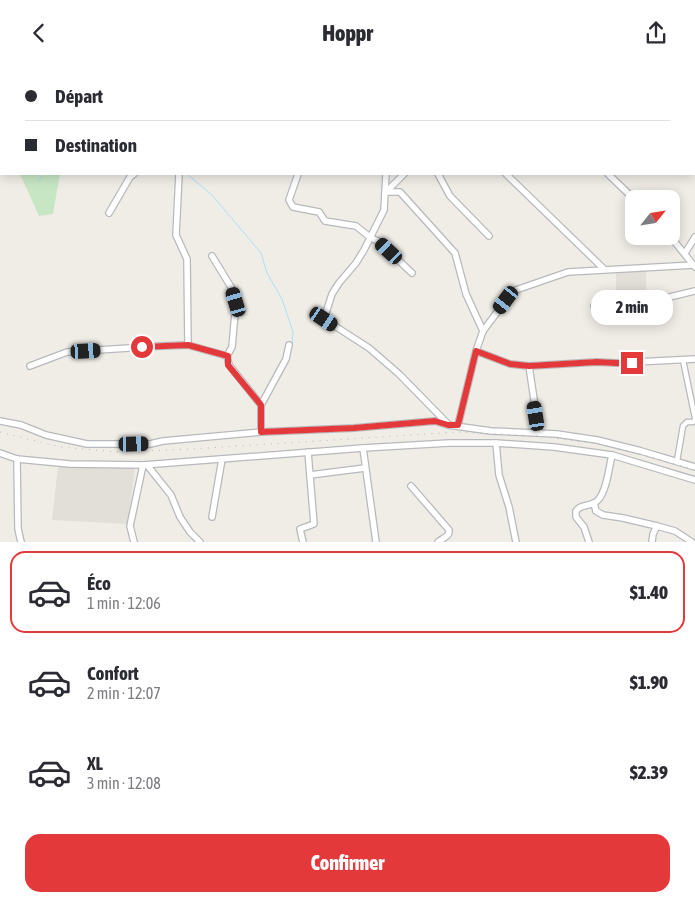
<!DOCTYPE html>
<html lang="fr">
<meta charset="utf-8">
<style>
:root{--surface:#fff;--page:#f2f2f3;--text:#2b2b33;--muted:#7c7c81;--line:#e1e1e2;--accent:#e3393b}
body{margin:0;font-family:"Asap Condensed",sans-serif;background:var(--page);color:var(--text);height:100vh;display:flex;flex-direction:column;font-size:19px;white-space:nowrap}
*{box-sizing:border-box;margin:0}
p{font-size:16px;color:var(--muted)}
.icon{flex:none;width:28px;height:28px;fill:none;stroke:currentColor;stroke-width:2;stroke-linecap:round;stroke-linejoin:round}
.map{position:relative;height:477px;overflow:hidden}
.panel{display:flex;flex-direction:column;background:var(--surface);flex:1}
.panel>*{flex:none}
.top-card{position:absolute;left:0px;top:0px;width:695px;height:110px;box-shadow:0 2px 12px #0003;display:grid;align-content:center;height:110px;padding:0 25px;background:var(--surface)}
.needle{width:32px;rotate:60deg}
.tools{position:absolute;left:625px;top:125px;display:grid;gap:10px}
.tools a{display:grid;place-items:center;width:55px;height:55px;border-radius:10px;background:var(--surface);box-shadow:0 2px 12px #0003;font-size:25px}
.end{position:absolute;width:22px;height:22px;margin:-11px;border:6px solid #e3393b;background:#fff;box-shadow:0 0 0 2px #fff}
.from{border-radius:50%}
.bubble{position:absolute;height:35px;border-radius:15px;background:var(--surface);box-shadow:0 2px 12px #0003;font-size:16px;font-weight:800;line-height:35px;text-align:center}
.car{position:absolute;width:15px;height:30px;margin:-15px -8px;border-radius:6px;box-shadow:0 0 4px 1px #0007;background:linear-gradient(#222 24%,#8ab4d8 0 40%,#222 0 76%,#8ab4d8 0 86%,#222 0)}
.top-card b{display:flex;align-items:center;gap:18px;height:48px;font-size:19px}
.top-card b+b{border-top:1px solid var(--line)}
.top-card i{width:12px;height:12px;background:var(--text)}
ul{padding:9px 0 0;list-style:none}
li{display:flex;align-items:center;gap:15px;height:82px;margin:0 10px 8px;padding:0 15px;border:2px solid transparent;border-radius:15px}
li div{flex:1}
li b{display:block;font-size:19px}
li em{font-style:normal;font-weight:800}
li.on{border-color:var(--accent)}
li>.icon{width:45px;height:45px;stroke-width:1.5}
.action{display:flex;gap:10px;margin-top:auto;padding:10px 25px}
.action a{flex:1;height:58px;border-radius:15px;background:var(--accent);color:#fff;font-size:20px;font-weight:800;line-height:58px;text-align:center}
header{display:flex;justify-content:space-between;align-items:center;height:65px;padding:0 25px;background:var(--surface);font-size:22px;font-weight:800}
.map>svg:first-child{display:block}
.education{fill:#e2ded8}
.green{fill:#c7e6c4}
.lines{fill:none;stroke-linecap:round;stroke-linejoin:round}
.stream{stroke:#aae0fc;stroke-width:1}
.pedestrian-casing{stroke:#b7b9bc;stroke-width:7}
.minor-casing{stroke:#b7b9bc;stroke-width:8}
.pedestrian{stroke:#fff;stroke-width:4.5}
.minor{stroke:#fff;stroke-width:5.5}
.rail{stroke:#b5b6b6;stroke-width:1;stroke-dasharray:1 6;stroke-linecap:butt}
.route{stroke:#e3393b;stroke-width:6}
</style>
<header><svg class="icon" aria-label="back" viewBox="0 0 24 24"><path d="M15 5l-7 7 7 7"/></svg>Hoppr<svg class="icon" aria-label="share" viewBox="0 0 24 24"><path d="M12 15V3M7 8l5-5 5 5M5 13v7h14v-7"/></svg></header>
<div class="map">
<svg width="695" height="477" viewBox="0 0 695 477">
<rect width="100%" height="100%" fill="#f0ede7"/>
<g class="education">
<rect x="616" y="206" width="30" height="28"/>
<path d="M58,401H88L135,403L128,459L52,455Z"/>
</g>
<path class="green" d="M20,109H60L53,149L39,151Z"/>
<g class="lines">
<g class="stream">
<path d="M32,0L33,1"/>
<path d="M187,109L212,130L261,188L267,208L282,234L293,267L292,280"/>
<path d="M39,116L42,109"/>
</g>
<g class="pedestrian-casing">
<g id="pedestrian">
<path d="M683,295L695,353"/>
<path d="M677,396L683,361L687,357H693L695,355"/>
</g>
</g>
<g class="minor-casing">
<g id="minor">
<path d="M113,0L114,1"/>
<path d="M395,0L397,1"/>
<path d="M495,0L496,1"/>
<path d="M653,0L654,1"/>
<path d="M209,1L210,0"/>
<path d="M273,1L274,0"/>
<path d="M366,1L367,0"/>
<path d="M419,1L421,0"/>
<path d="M561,1L562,0"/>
<path d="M179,109L176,170L187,194L188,280"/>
<path d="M298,109L289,135L293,142L319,147L325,156L356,161L371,173L378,176L412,208"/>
<path d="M386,109L384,145L364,185L356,198L339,218L332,229L324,254L369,283L399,309L447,358"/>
<path d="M438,109L450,131L489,171"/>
<path d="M506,109L604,204"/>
<path d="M608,109L634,134"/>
<path d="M386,127H400L455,188L466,229L483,266"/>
<path d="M386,127L404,109"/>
<path d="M109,148L130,112L134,109"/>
<path d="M670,171L695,202"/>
<path d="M685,188L695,172"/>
<path d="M212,191L231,222L236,237L232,282L227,291"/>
<path d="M594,241L612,236H653L695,226"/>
<path d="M476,286L510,299L529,301L597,297L616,298L695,294"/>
<path d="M30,301L67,287L160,281L188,280L227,291L229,300L261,340"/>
<path d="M529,301L539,368"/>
<path d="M0,356L21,360L46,370L87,379H150L163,376L261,367L354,363L435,356L448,360L491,366L557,369L597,375L641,386L695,402"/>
<path d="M458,360L476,286L483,266L513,226L568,207L694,200"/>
<path d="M261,367V340L286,294L289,280"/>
<path d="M496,378L499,410L509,442L516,477"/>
<path d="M363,383L376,477"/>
<path d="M0,388L17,394L70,399L143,400L363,383L449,378H496L554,382L612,390L695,415"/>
<path d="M17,394L18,464L21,477"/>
<path d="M147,400L171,430L180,452L190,467L200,477"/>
<path d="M310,410L365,403"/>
<path d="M411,421L449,465C450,472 442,473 438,477"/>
<path d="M594,438L596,446L603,450L623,453L657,461"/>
<path d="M212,452L222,394"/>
<path d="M134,477L130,461L143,400"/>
<path d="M303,477L300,464L314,459L308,387"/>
<path d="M589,477L584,462L576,452V446C581,439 586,442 594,438C606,433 609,402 612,390"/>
<path d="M652,477L653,469L657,461L675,466L692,477"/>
</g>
</g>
<use href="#pedestrian" class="pedestrian"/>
<use href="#minor" class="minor"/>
<path class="rail" d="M0,367L60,382L117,387L192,384L458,367L539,371L599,379L655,393L695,405"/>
</g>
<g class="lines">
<path class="route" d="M142,282L188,280L228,291V300L261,340V367L354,363L435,356L448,360H458L476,286L510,299L529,301L597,297L616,298H632"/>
</g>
</svg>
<div class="tools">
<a><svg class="needle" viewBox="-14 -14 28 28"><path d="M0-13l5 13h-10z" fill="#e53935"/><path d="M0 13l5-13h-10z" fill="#7c7c81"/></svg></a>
</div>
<i class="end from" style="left:142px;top:282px"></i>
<i class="end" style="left:632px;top:298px"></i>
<div class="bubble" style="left:591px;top:225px;width:82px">2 min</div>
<i class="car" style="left:389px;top:186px;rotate:313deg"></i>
<i class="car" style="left:506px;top:235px;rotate:217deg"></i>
<i class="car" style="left:236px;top:237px;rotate:343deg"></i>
<i class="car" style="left:324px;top:254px;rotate:124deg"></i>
<i class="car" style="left:86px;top:286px;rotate:87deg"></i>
<i class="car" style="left:536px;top:351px;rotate:351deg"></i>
<i class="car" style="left:134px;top:379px;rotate:89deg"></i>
<div class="top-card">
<b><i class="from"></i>Départ</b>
<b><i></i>Destination</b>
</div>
</div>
<section class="panel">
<ul>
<li class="on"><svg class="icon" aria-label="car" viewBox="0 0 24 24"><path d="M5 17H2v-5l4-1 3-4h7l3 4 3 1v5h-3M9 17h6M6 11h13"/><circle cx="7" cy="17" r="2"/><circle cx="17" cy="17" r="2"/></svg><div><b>Éco</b><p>1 min · 12:06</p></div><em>$1.40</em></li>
<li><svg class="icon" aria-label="car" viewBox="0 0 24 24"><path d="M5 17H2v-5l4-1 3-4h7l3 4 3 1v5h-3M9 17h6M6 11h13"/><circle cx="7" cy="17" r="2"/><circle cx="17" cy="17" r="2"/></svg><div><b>Confort</b><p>2 min · 12:07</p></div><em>$1.90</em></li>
<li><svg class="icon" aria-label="car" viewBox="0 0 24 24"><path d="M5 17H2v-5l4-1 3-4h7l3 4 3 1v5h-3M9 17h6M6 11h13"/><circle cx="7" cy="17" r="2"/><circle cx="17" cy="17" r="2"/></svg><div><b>XL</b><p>3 min · 12:08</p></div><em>$2.39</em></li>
</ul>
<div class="action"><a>Confirmer</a></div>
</section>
